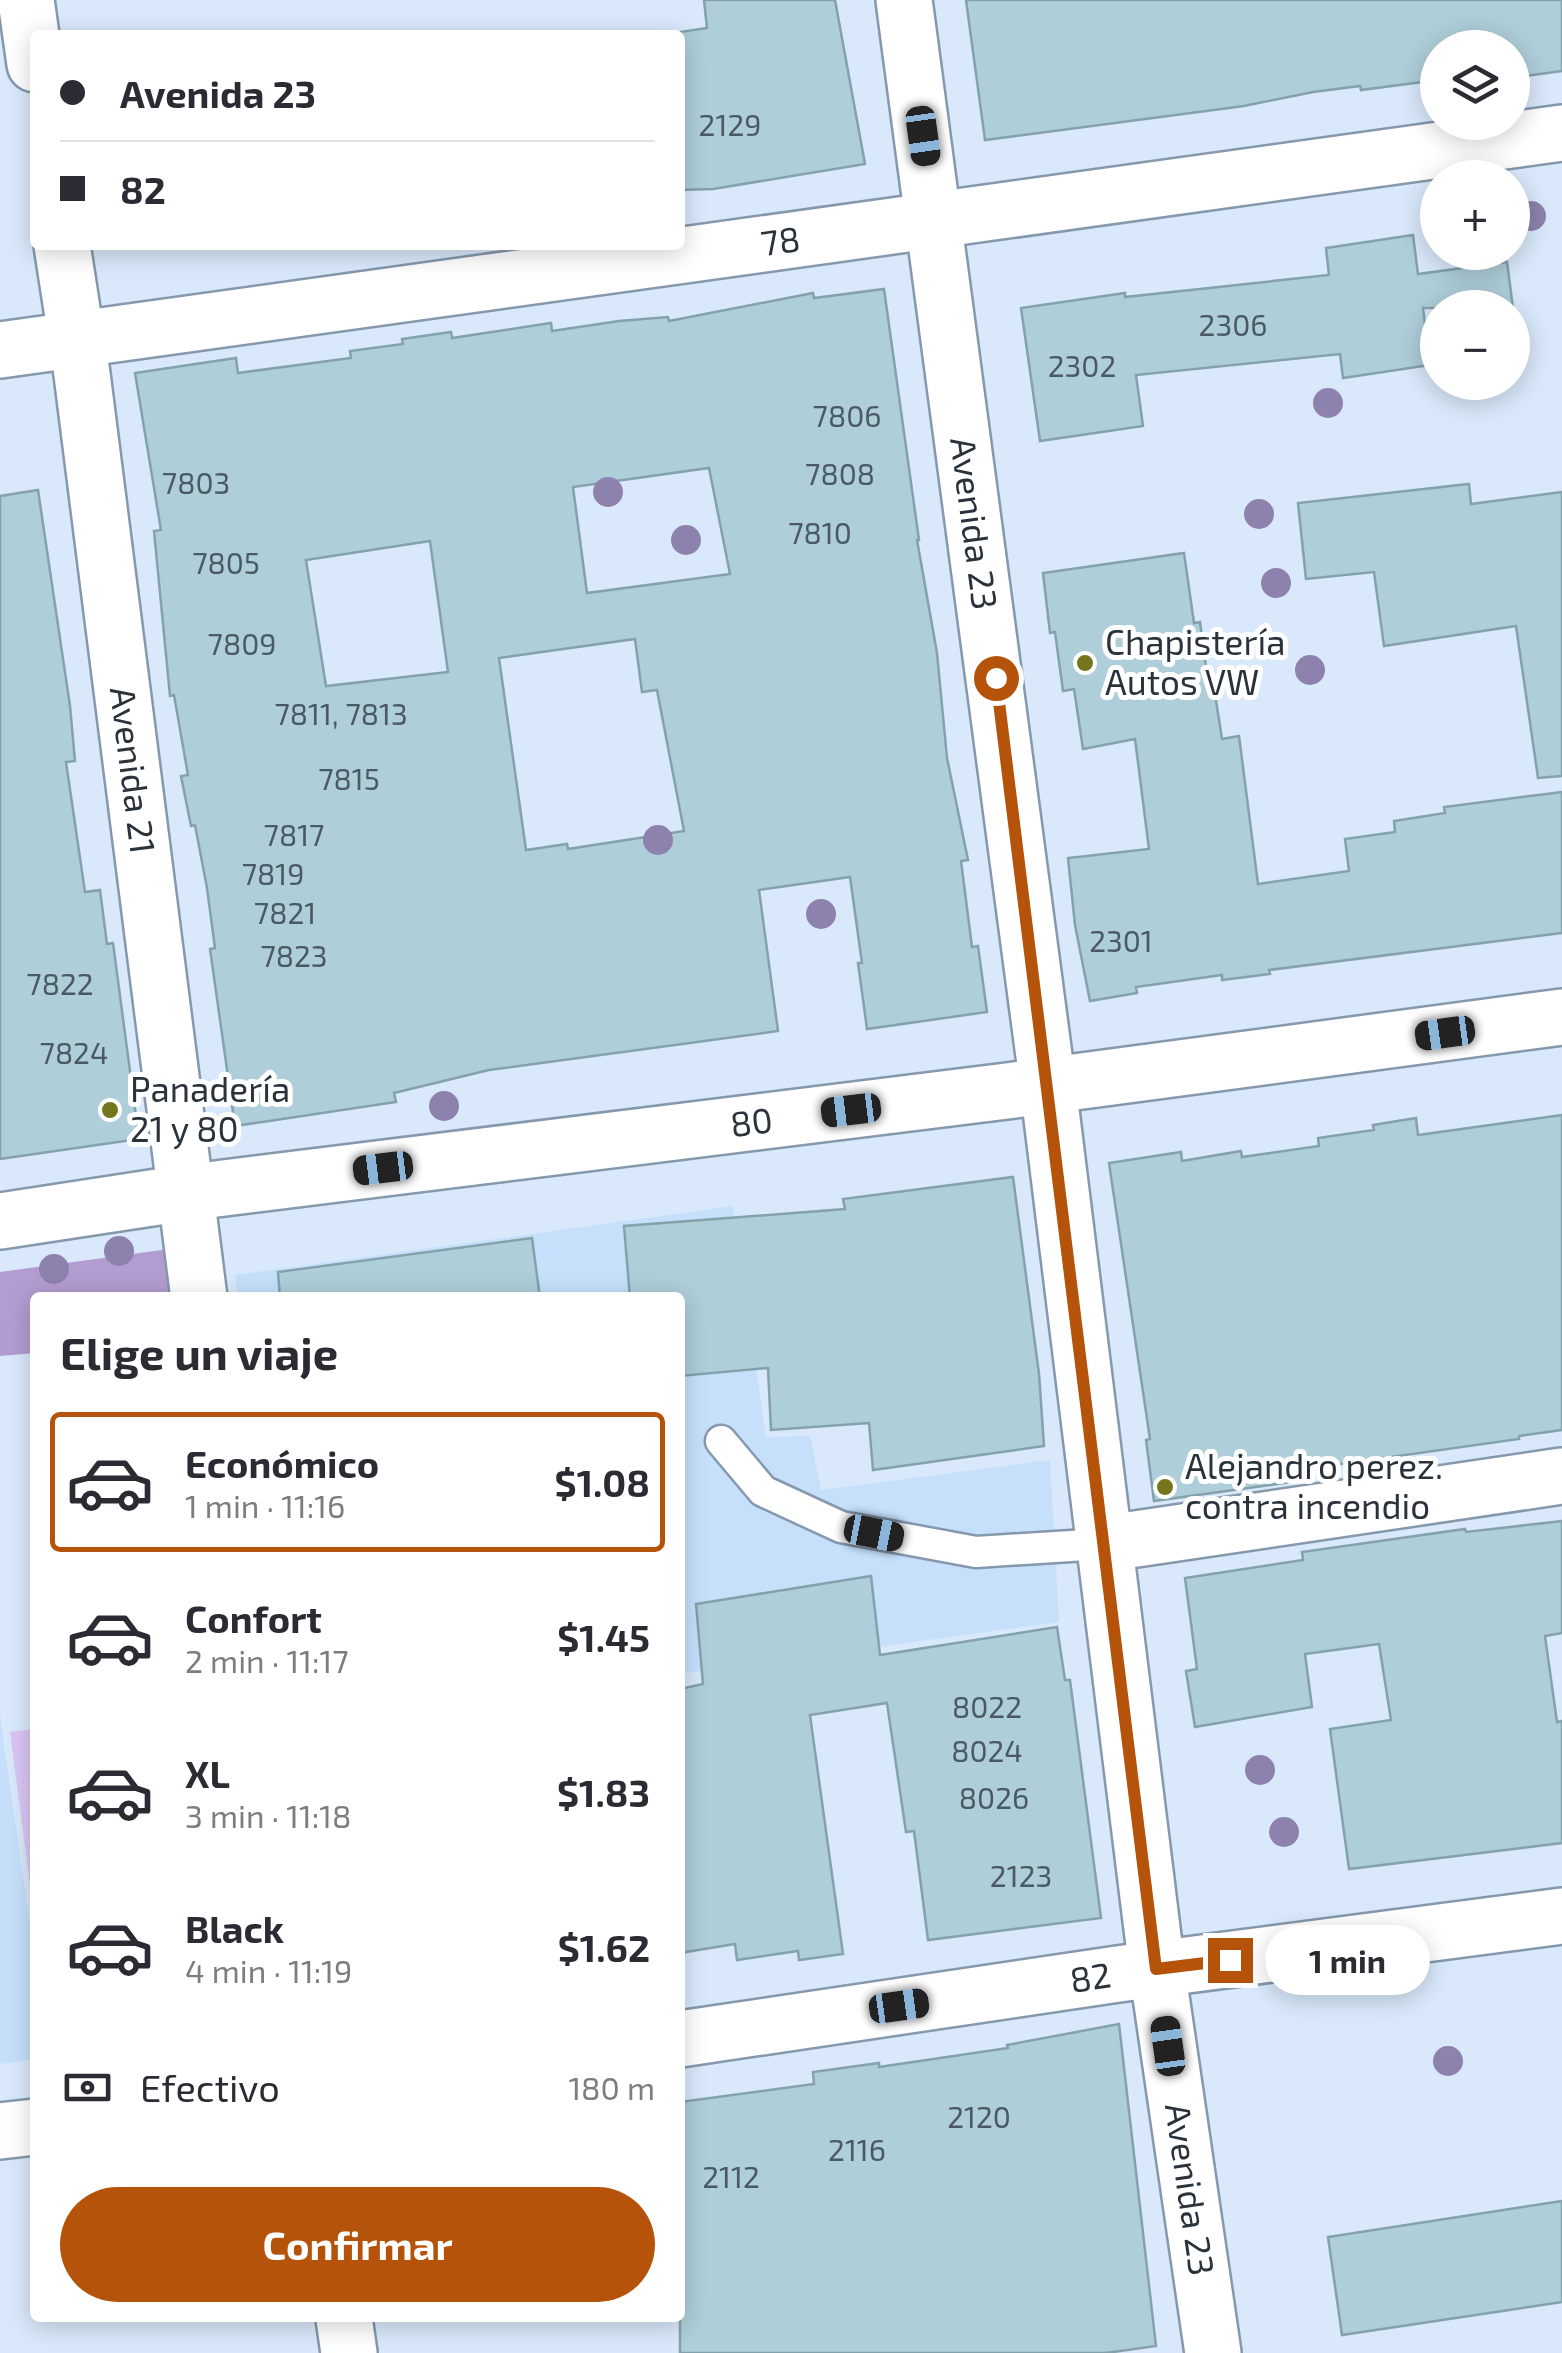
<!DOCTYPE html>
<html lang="es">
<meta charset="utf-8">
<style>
:root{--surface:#fff;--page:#f7f7f7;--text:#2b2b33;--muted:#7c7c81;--line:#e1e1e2;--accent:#b45309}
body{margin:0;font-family:"Exo 2",sans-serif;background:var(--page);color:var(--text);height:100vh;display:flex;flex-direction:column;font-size:38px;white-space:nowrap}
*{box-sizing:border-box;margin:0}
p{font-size:32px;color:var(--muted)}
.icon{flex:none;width:55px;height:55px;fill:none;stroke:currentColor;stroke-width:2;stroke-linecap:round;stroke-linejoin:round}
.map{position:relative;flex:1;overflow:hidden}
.side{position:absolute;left:30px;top:1292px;width:655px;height:1030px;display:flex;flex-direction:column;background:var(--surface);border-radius:10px;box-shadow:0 5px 25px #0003}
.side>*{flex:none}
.top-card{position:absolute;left:30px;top:30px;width:655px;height:220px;border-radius:10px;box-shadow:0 5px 25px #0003;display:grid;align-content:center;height:220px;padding:0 30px;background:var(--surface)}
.tools{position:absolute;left:1420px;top:30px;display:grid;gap:20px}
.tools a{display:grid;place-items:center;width:110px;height:110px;border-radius:50%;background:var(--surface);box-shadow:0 5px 25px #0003;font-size:50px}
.end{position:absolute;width:45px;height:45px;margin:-22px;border:12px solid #b45309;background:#fff;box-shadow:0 0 0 5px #fff}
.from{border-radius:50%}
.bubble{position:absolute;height:70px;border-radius:35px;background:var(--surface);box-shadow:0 5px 25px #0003;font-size:32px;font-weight:700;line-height:70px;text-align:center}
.car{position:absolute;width:30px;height:60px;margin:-30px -15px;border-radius:12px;box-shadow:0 0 8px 2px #0007;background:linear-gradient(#222 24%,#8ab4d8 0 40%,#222 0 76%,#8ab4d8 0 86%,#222 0)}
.top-card b{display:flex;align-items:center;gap:35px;height:95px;font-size:38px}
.top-card b+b{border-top:2px solid var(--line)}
.top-card i{width:25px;height:25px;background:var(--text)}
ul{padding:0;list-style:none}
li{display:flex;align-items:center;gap:30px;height:140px;margin:0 20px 15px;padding:0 10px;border:5px solid transparent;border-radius:10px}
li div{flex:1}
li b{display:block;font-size:38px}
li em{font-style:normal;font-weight:700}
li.on{border-color:var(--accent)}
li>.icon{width:90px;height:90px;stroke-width:1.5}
h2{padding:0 30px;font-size:45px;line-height:120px}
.pay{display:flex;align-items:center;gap:25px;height:110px;padding:0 30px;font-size:38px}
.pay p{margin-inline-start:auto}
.primary-button{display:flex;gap:20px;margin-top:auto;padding:20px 30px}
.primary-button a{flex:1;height:115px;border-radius:60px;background:var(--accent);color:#fff;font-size:40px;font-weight:700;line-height:115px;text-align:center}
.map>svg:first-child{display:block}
.built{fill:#c6e0fc}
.green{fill:#d9c5f4}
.forest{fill:#b39cd1}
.building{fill:#aeced9;stroke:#83a2ac;stroke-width:2.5;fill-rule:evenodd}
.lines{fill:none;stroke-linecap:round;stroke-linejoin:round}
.service-casing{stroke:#8598ad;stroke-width:35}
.minor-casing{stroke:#8598ad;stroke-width:60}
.service{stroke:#fff;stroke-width:30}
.minor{stroke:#fff;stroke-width:55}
.tree{fill:#8d82ad}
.route{stroke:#b45309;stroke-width:12}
.poi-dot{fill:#74751c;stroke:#fff;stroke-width:4}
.labels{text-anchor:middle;stroke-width:10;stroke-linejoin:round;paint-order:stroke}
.number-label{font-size:30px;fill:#4b5962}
.street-label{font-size:35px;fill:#2a323b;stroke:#fff}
.poi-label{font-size:35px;fill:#2a323b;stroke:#fff;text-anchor:start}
</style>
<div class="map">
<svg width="1562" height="2353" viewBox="0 0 1562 2353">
<rect width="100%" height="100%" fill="#d9e9fb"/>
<g class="built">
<path d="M733,1206L766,1437L810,1436L821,1490L1050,1460L1059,1622L680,1674V1298L238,1297L235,1275Z"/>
<path d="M0,1717L35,1959V2059L0,2064Z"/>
</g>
<path class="green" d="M35,1729V1923L10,1732Z"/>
<path class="forest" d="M169,1249L176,1297L35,1298V1353L0,1356V1272Z"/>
<g class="building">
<path d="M704,0H835L865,164L713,189L680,190V32L707,28Z"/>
<path d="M966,0H1562V71L1512,78V48H1438V80L1361,90L1360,86L1313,92L1244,106L985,140Z"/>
<path d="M1413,235L1418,274L1507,262L1513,308H1423L1430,365L1343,378L1340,354L1136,375L1143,426L1040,441L1021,308L1125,293V297L1329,275L1326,248Z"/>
<path d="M884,289L919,540H917L937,653L947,758L968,860L961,861L972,947L978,946L987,1012L867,1029L858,963H862L850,877L759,890L778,1031L489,1070L394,1093L396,1102L235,1126L210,949L215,948L207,888L195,825L191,826L181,776L188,775L174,695L170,696L154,531L161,530L135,373L236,358L238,373L351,358L350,351L403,344L402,339L451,332L452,338L551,323L552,331L619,321L668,317L669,321L813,293L814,298ZM709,468L730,574L587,593L573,487ZM430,541L448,672L326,686L306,560ZM635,639L642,692L657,690L684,831L568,849L567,844L526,850L499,658Z"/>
<path d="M1469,484L1471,504L1562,492V776L1538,778L1516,626L1384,646L1374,572L1306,579L1298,503Z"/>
<path d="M38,490L70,706L75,761L66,762L85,892L100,890L107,944L113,943L139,1139L0,1159V496Z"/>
<path d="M1184,553L1194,623L1200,622L1208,682L1213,681L1222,739L1239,736L1258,884L1349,871L1345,839L1395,832L1394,821L1445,813L1444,807L1562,792V933L1269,970L1270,974L1222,980V975L1136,987L1137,993L1090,1001L1075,925L1068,858L1149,849L1135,739L1083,749L1074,689L1063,691L1055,632L1050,633L1043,573Z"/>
<path d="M1562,1115V1430L1519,1436V1439L1291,1471L1292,1482L1154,1501L1146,1440L1150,1439L1109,1163L1181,1152L1182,1161L1241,1151L1242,1157L1319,1146L1318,1138L1374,1130L1373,1125L1416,1118L1418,1135Z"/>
<path d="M1013,1177L1039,1374L1044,1446L873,1470L869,1423L771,1430L768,1368L680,1376V1298H630L624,1226L845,1209L843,1199Z"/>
<path d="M532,1238L540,1298H280L278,1272Z"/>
<path d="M1562,1521V1633L1545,1636L1557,1722L1562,1721V1843L1349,1869L1330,1729L1391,1720L1379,1644L1305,1654L1312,1707L1195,1727L1186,1671L1197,1669L1185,1578L1303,1560L1302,1552L1465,1529L1466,1532Z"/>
<path d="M871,1576L880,1655L1057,1627L1065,1680H1070L1101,1918L928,1940L914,1831L906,1832L887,1703L810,1715L843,1954L799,1960L798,1951L737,1960L735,1944L680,1953V1689L703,1684L696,1604Z"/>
<path d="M1119,2024L1156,2346L1106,2353H680V2102L814,2084L813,2072L879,2063V2067L1008,2048L1007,2045Z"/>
<path d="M1562,2201V2302L1342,2335L1328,2237Z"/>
</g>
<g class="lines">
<g class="service-casing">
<path id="service" d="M721,1441L763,1491L841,1527L976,1552L1102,1544"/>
</g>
<g class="minor-casing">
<g id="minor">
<path d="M26,0L35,64"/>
<path id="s1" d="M904,0L1048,1086L1157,1969L1213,2353"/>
<path id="s2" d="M62,245L82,374L199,1298"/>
<path id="s3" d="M0,350L1562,133"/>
<path id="s4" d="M0,1221L184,1193L1007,1091L1562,1017"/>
<path d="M1102,1544L1562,1476"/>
<path id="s5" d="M680,2039L1118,1974L1562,1916"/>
<path d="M0,2131L35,2127"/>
<path d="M344,2318L349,2353"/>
</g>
</g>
<use href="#service" class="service"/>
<use href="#minor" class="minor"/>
</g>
<g class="tree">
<circle cx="1531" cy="216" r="15"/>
<circle cx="1328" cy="403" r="15"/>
<circle cx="608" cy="492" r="15"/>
<circle cx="1259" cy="514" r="15"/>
<circle cx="686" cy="540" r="15"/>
<circle cx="1276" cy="583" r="15"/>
<circle cx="1310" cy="670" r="15"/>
<circle cx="658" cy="840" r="15"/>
<circle cx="821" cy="914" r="15"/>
<circle cx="444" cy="1106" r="15"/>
<circle cx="119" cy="1251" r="15"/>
<circle cx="54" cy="1269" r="15"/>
<circle cx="1260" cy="1770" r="15"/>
<circle cx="1284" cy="1832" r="15"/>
<circle cx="1448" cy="2061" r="15"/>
</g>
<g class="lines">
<path class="route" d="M996,678L1156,1969L1230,1960"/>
</g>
<g class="poi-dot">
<circle cx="1085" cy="663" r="10"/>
<circle cx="110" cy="1110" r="10"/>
<circle cx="1165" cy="1487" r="10"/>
</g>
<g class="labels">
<g class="number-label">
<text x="730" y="136">2129</text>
<text x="1233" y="336">2306</text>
<text x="1082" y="377">2302</text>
<text x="847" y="427">7806</text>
<text x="840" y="485">7808</text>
<text x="196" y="494">7803</text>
<text x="820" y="544">7810</text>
<text x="226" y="574">7805</text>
<text x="242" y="655">7809</text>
<text x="341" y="725">7811, 7813</text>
<text x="349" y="790">7815</text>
<text x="294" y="846">7817</text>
<text x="273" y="885">7819</text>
<text x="285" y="924">7821</text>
<text x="1121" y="952">2301</text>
<text x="294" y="967">7823</text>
<text x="60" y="995">7822</text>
<text x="74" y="1064">7824</text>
<text x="987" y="1718">8022</text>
<text x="987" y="1762">8024</text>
<text x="994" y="1809">8026</text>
<text x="1021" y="1887">2123</text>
<text x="979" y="2128">2120</text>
<text x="857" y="2161">2116</text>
<text x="731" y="2188">2112</text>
</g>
<g class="street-label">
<text dy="12" stroke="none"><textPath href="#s3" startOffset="788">78</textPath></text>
<text dy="12" stroke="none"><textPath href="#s1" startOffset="528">Avenida 23</textPath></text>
<text dy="12" stroke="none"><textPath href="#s2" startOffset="530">Avenida 21</textPath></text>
<text dy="12" stroke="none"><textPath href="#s4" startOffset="758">80</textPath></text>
<text dy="12" stroke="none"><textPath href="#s5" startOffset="415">82</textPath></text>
<text dy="12" stroke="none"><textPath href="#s1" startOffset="2208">Avenida 23</textPath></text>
</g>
<g class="poi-label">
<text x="1105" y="655">Chapistería<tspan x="1105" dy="40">Autos VW</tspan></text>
<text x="130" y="1102">Panadería<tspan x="130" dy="40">21 y 80</tspan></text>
<text x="1185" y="1479">Alejandro perez.<tspan x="1185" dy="40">contra incendio</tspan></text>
</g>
</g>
</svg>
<div class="tools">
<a><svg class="icon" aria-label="layers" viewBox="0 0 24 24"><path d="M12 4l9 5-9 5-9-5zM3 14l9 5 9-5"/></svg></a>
<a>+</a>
<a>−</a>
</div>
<i class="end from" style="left:996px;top:678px"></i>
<i class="end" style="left:1230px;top:1960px"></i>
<div class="bubble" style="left:1265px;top:1925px;width:165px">1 min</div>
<i class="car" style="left:923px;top:136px;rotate:172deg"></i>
<i class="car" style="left:1445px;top:1033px;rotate:262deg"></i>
<i class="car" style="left:851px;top:1110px;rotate:263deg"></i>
<i class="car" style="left:383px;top:1168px;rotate:263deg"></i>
<i class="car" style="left:874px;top:1533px;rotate:101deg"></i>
<i class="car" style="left:899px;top:2006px;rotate:82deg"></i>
<i class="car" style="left:1168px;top:2046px;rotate:352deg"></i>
<div class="top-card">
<b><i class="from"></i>Avenida 23</b>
<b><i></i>82</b>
</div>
<section class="side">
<h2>Elige un viaje</h2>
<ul>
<li class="on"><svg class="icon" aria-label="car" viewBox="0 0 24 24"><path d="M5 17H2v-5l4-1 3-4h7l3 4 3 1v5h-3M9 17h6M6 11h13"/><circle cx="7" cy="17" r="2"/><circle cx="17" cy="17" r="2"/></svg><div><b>Económico</b><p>1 min · 11:16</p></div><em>$1.08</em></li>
<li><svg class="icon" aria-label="car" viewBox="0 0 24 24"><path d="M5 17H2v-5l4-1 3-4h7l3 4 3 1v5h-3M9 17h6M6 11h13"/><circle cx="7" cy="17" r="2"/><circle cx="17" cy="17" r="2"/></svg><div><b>Confort</b><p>2 min · 11:17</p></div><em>$1.45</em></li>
<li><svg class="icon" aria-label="car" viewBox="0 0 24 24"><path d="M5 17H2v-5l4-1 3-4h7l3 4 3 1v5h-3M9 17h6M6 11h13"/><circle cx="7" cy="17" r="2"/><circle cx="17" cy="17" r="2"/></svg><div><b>XL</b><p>3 min · 11:18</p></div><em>$1.83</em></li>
<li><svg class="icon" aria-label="car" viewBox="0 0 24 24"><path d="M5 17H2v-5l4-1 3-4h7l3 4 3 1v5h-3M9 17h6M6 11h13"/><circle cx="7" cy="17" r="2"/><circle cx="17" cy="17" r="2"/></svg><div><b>Black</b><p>4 min · 11:19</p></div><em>$1.62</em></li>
</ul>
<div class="pay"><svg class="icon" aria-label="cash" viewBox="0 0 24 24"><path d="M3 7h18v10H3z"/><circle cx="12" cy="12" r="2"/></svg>Efectivo<p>180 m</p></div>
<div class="primary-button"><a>Confirmar</a></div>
</section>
</div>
